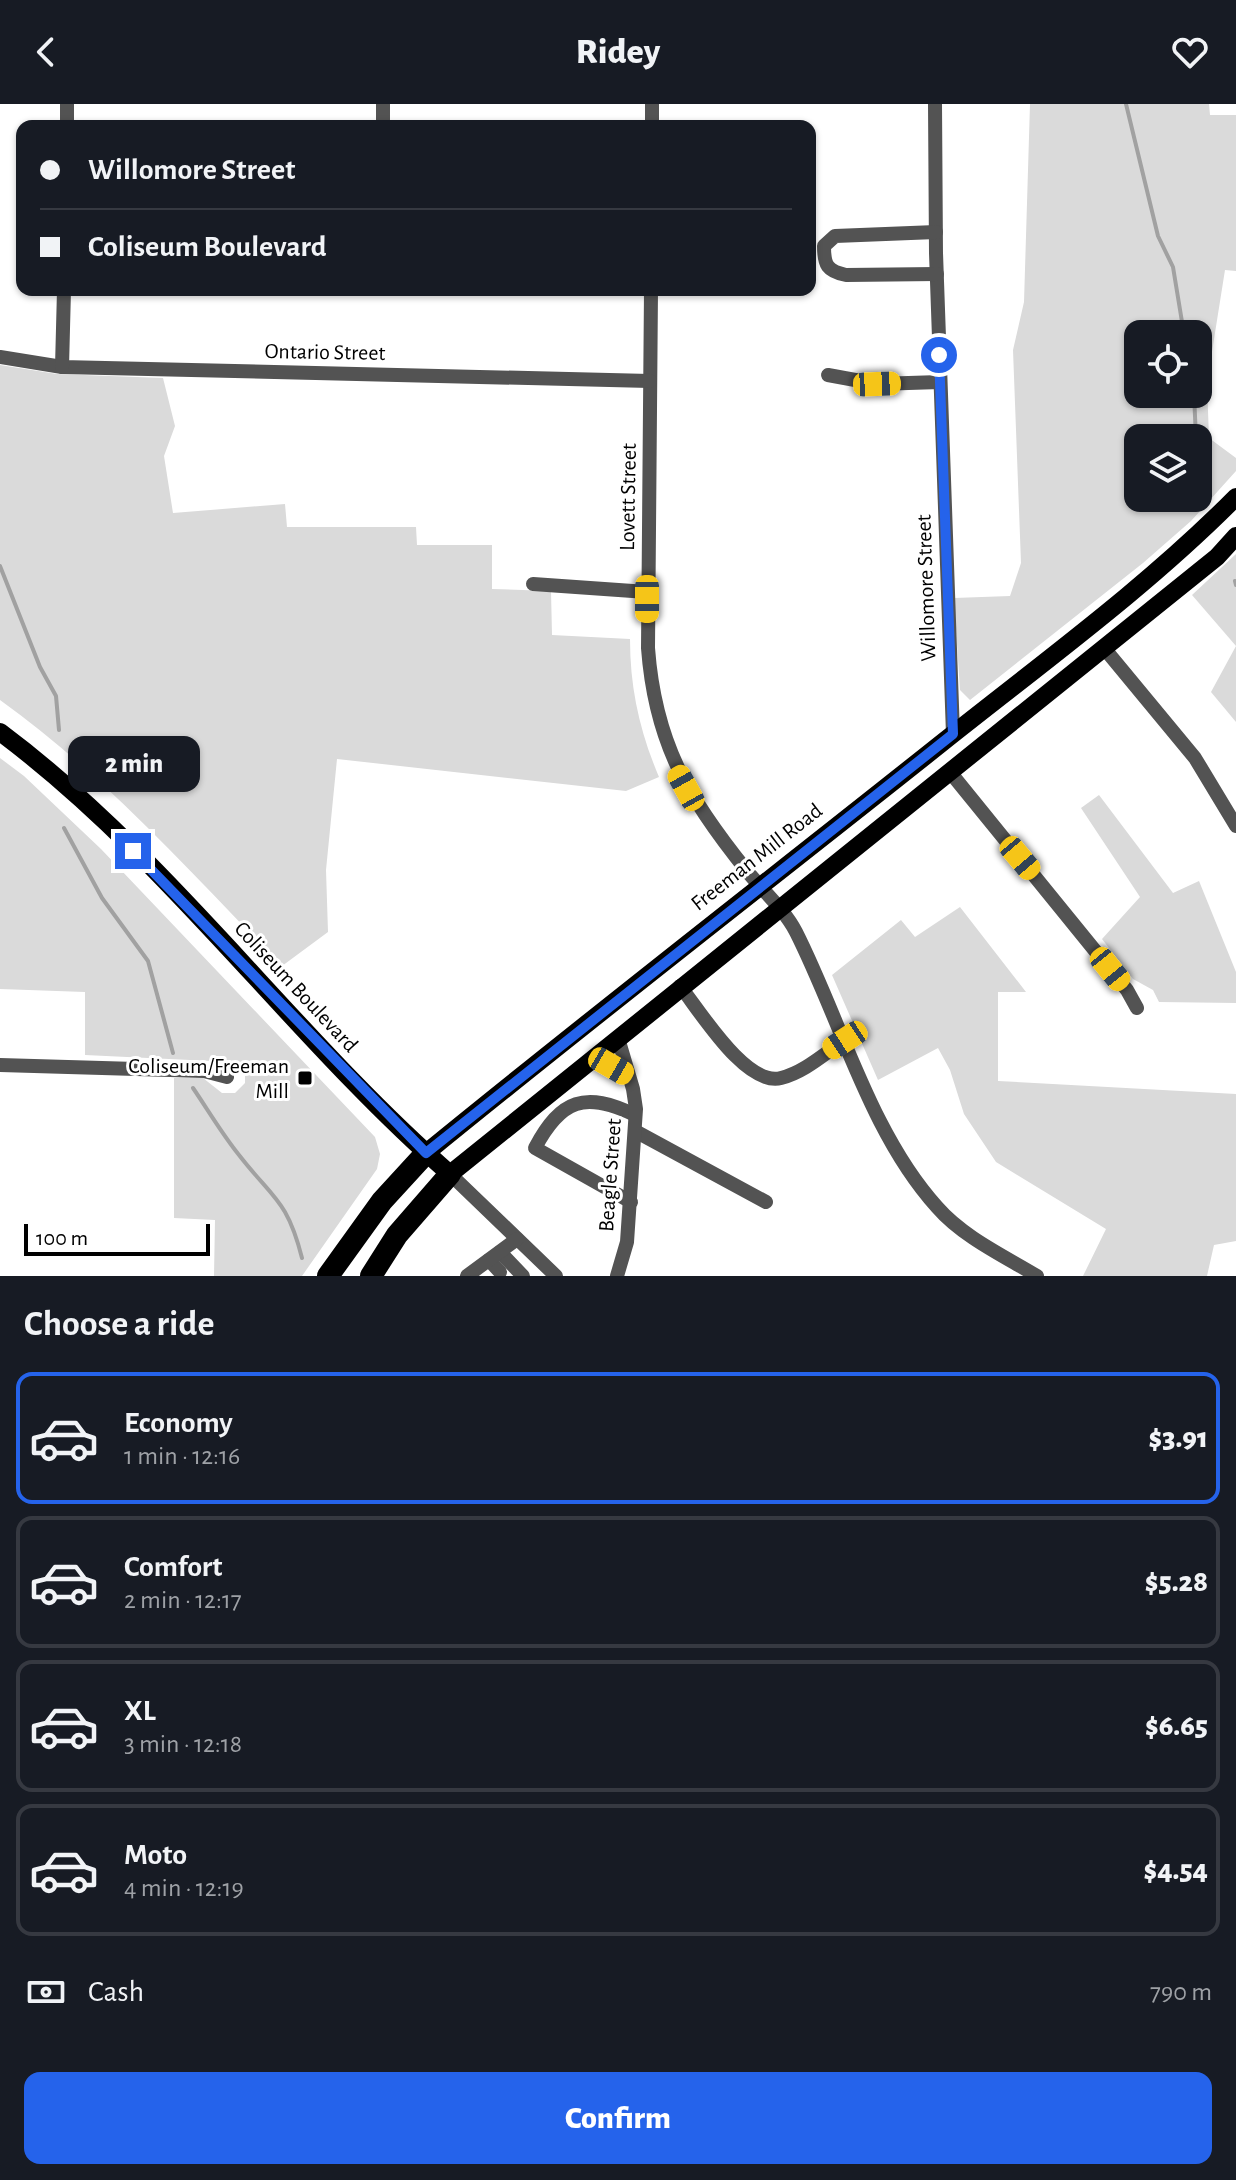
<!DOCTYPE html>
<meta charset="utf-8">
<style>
:root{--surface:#171b24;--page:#20242c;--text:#f1f3f6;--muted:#9ea1a6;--line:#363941;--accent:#2563eb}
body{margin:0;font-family:"Alegreya Sans",sans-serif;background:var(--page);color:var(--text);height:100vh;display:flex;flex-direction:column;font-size:30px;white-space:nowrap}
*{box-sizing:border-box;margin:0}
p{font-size:26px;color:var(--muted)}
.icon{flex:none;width:44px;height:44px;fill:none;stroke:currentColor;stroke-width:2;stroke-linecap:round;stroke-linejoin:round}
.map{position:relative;height:1172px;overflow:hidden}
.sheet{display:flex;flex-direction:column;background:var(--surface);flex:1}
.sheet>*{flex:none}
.hud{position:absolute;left:16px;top:16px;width:800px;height:176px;border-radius:16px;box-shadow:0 2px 6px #0004;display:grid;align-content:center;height:176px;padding:0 24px;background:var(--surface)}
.buttons{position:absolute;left:1124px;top:216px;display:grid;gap:16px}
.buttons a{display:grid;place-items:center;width:88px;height:88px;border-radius:16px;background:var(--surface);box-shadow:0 2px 6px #0004;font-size:40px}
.scale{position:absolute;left:24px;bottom:20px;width:186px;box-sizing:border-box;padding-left:8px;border:4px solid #000;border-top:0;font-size:22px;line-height:28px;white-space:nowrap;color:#000;-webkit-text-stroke:6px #fff;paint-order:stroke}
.end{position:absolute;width:36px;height:36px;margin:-18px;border:10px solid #2563eb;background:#fff;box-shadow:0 0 0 4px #fff}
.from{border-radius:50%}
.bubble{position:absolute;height:56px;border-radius:16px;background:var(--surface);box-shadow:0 2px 6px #0004;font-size:26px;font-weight:800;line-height:56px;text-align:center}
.car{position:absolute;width:24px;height:48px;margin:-24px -12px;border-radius:10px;box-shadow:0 0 6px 2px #0007;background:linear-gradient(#f5c518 24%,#345 0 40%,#f5c518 0 76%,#345 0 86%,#f5c518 0)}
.hud b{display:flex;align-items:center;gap:28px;height:76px;font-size:30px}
.hud b+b{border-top:2px solid var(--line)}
.hud i{width:20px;height:20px;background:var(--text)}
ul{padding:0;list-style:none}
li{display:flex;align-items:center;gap:24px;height:132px;margin:0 16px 12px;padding:0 8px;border:4px solid var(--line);border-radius:16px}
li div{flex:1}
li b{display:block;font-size:30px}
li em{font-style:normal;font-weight:800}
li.current{border-color:var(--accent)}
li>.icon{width:72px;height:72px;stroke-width:1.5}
h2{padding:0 24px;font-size:36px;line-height:96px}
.pay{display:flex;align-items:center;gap:20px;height:88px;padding:0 24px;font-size:30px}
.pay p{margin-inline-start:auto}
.primary-button{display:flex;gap:16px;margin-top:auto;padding:16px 24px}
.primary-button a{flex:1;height:92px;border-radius:16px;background:var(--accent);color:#fff;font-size:32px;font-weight:800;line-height:92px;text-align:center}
header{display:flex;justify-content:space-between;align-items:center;height:104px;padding:0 24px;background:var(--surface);font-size:36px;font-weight:800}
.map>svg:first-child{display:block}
.green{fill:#dadada;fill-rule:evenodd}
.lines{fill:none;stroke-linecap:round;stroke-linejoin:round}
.stream{stroke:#a1a1a1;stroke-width:4}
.minor{stroke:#535353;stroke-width:14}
.major{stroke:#000;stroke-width:18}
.highway{stroke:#000;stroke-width:22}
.route{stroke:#2563eb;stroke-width:10}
.poi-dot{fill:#000;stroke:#fff;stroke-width:3}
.labels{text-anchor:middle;stroke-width:6;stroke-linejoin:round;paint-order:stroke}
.street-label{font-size:22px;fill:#000;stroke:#fff}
.poi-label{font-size:22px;fill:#000;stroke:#fff;text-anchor:end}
</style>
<header><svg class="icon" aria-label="back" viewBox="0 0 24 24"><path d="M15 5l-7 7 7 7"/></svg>Ridey<svg class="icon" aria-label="heart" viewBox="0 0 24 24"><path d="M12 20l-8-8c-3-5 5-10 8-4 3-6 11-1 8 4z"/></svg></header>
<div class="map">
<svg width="1236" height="1172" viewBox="0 0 1236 1172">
<rect width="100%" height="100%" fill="#fff"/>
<g class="green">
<path d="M1030,0H1209L1210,11H1236V167L1225,166L1207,279L1209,334L1236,354V367L1191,417L1143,459L970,596L960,586L954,494L1010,492L1021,459L1013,246L1024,198ZM1138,230H1198V290H1138ZM1138,334H1198V394H1138Z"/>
<path d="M0,261L57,270L163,274L175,322L164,352L173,409L285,400L287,423H416L417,441H492V485L551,487L552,531L630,535C630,585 640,628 659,673L626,687L337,655L326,766L328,828L282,862C192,770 105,671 0,596Z"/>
<path d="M1236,450V618L1211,588L1236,542L1192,491Z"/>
<path d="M0,654L24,672L101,745L375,1033L380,1050L377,1065L302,1172H214L215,1116L174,1114V974H203L222,989H235L245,979V969L232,958L85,951V888L0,885Z"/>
<path d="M1099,691L1173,789L1199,777L1236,868V899L1159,898L1153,886L1133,875L1102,835L1140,793L1081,704Z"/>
<path d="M960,803L1026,888H998V977L1236,990V1137L1214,1141L1207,1172H1083L1106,1125L996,1058L964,1010L950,966L938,944L878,976L832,871L901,816L915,833Z"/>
</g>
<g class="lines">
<g class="stream">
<path d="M1126,0L1158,132L1173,163L1184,230"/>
<path d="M1194,290L1196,334"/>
<path d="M1198,349L1205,375"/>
<path d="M0,462L40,563L56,592L59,626"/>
<path d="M1235,477L1236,481"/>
<path d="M64,724L102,794L148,857L173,949"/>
<path d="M193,984C208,1006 222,1030 239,1051C273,1095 287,1095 302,1154"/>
</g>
<g class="minor">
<path d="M935,0L936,149L953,630"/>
<path d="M67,22V0"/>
<path d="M383,22V0"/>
<path d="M652,22V0"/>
<path d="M936,128L835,132L824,142C824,161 827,167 846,171L937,170"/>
<path d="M651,186L648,544C655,639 688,694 747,767C763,787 784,805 796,828C841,917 870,1029 937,1103C963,1133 1004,1152 1037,1172"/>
<path d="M0,253L62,263L650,277"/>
<path d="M62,263L64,186"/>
<path d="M828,271L877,280L940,278"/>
<path d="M533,480L647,488"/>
<path d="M1104,544L1195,654L1236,722"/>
<path d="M950,668L1127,886L1137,904"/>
<path d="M680,882C700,907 746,983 781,974C805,968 825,949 845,936"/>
<path d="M591,955L628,972"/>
<path d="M0,961L204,967L227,973"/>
<path d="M635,1027L766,1098"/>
<path d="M450,1070L556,1172"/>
<path d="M631,1098L535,1044C561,995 585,987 635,1011"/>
<path d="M500,1148L523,1172"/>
<path d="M489,1156L500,1168"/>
<path d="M467,1172L517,1135"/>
<path d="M617,1172L627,1138L636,1005L633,985L618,934"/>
</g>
<g class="major">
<path d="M0,628C169,754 292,932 450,1070L1217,453L1236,432"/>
<path d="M426,1049C596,910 771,775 943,638C1042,559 1147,483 1236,393"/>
</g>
<g class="highway">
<path d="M328,1172L382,1097L426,1049"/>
<path d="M371,1172L397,1131L450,1070"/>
</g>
</g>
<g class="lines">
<path class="route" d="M133,747L426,1049L953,630L939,251"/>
</g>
<rect class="poi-dot" x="297" y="966" width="16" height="16" rx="4"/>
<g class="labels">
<g class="street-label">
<text transform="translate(325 247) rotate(1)" y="8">Ontario Street</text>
<text transform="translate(627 393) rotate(-89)" y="8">Lovett Street</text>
<text transform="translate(925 484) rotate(-92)" y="8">Willomore Street</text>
<text transform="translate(756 752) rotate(-38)" y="8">Freeman Mill Road</text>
<text transform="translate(297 882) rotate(47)" y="8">Coliseum Boulevard</text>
<text transform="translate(609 1071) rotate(-86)" y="8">Beagle Street</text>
</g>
<g class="poi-label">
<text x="289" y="969">Coliseum/Freeman<tspan x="289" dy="25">Mill</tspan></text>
</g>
</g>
</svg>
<div class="buttons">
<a><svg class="icon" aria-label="locate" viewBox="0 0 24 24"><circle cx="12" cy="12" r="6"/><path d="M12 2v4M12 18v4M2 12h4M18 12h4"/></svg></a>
<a><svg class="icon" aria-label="layers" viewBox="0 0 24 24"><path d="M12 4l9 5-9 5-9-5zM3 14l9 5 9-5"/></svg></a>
</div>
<div class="scale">100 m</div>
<i class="end from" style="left:939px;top:251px"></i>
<i class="end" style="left:133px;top:747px"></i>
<div class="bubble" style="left:68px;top:632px;width:132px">2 min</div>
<i class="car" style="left:877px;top:280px;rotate:88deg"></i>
<i class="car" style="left:647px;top:495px;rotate:180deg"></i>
<i class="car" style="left:686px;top:684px;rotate:331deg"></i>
<i class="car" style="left:1020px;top:754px;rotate:140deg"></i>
<i class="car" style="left:1110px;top:865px;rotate:141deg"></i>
<i class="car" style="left:845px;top:936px;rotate:237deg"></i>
<i class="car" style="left:611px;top:962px;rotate:120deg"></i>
<div class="hud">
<b><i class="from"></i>Willomore Street</b>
<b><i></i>Coliseum Boulevard</b>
</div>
</div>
<section class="sheet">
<h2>Choose a ride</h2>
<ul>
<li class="current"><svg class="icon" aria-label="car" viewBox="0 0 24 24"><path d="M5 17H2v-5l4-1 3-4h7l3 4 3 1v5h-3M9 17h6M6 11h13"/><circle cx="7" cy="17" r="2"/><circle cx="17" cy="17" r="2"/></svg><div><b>Economy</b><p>1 min · 12:16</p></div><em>$3.91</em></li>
<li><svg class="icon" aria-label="car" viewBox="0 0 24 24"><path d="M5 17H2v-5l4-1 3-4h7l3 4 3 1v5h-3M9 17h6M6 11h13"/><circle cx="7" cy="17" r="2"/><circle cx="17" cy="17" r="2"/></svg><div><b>Comfort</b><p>2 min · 12:17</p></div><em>$5.28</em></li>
<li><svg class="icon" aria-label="car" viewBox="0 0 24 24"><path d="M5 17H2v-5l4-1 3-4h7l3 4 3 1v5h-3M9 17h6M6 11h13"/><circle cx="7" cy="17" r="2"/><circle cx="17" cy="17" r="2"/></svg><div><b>XL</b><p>3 min · 12:18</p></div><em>$6.65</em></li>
<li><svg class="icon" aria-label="car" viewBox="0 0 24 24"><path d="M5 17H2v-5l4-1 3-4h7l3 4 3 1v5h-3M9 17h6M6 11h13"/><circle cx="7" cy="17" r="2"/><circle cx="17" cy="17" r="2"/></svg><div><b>Moto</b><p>4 min · 12:19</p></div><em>$4.54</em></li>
</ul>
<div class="pay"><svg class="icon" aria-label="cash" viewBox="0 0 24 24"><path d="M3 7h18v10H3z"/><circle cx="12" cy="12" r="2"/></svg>Cash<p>790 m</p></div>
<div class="primary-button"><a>Confirm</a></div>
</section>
